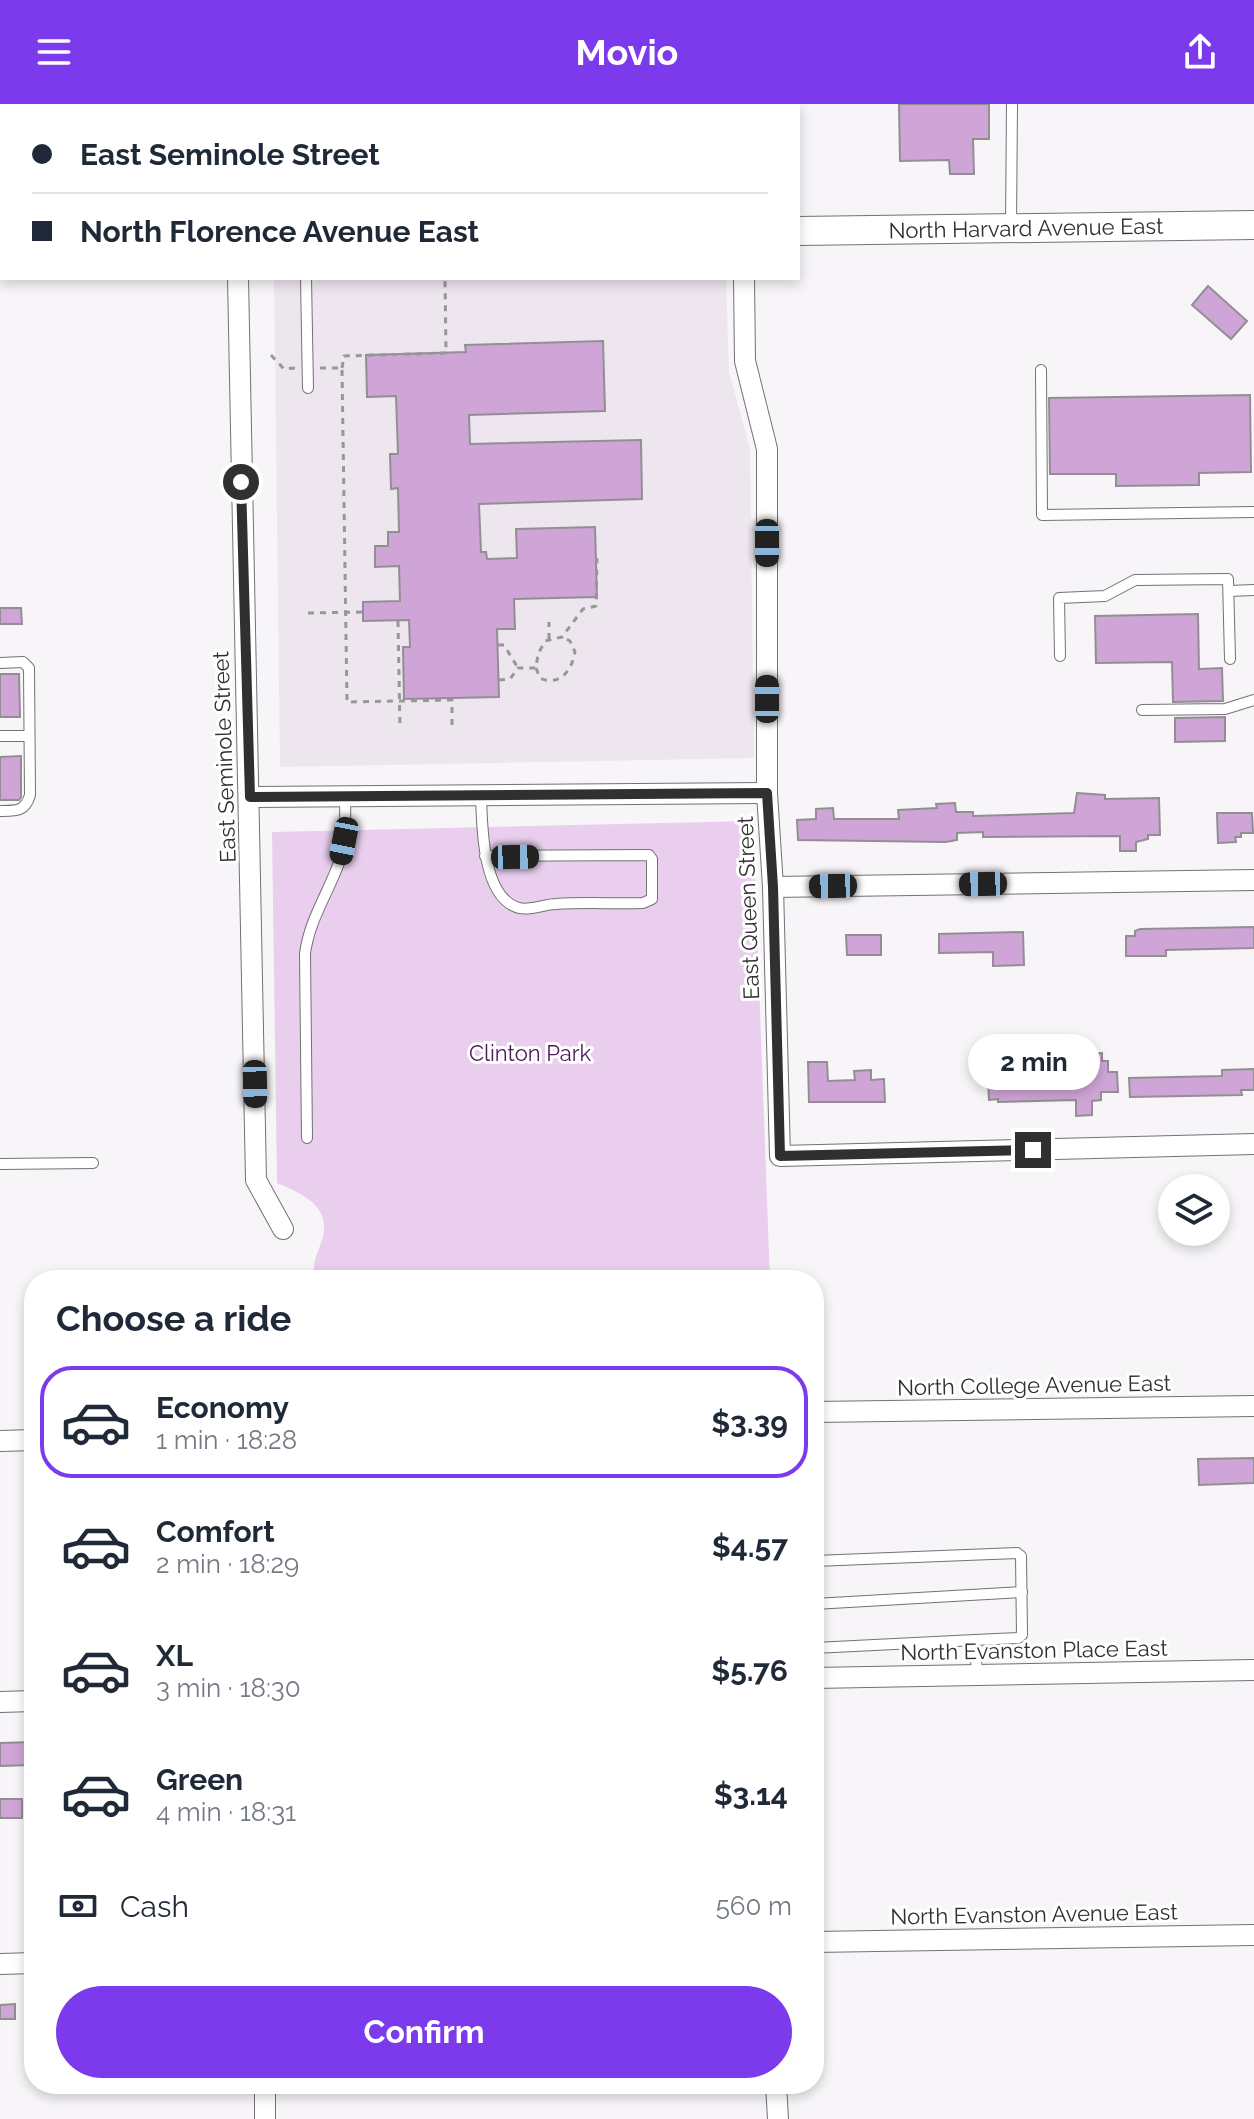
<!DOCTYPE html>
<meta charset="utf-8">
<style>
:root{--surface:#fff;--page:#f6f6f7;--text:#1f2937;--muted:#747a83;--line:#e0e1e3;--accent:#7c3aed}
body{margin:0;font-family:Raleway,sans-serif;background:var(--page);color:var(--text);height:100vh;display:flex;flex-direction:column;font-size:30px;white-space:nowrap}
*{box-sizing:border-box;margin:0}
p{font-size:26px;color:var(--muted)}
.icon{flex:none;width:44px;height:44px;fill:none;stroke:currentColor;stroke-width:2;stroke-linecap:round;stroke-linejoin:round}
.map{position:relative;flex:1;overflow:hidden}
.panel{position:absolute;left:24px;top:1166px;width:800px;height:824px;display:flex;flex-direction:column;background:var(--surface);border-radius:32px;box-shadow:0 4px 12px #0003}
.panel>*{flex:none}
.top-card{position:absolute;left:0px;top:0px;width:800px;height:176px;box-shadow:0 4px 12px #0003;display:grid;align-content:center;height:176px;padding:0 32px;background:var(--surface)}
.buttons{position:absolute;left:1158px;top:1070px;display:grid;gap:16px}
.buttons a{display:grid;place-items:center;width:72px;height:72px;border-radius:50%;background:var(--surface);box-shadow:0 4px 12px #0003;font-size:40px}
.end{position:absolute;width:36px;height:36px;margin:-18px;border:10px solid #313031;background:#fff;box-shadow:0 0 0 4px #fff}
.from{border-radius:50%}
.bubble{position:absolute;height:56px;border-radius:28px;background:var(--surface);box-shadow:0 4px 12px #0003;font-size:26px;font-weight:700;line-height:56px;text-align:center}
.car{position:absolute;width:24px;height:48px;margin:-24px -12px;border-radius:10px;box-shadow:0 0 6px 2px #0007;background:linear-gradient(#222 24%,#8ab4d8 0 40%,#222 0 76%,#8ab4d8 0 86%,#222 0)}
.top-card b{display:flex;align-items:center;gap:28px;height:76px;font-size:30px}
.top-card b+b{border-top:2px solid var(--line)}
.top-card i{width:20px;height:20px;background:var(--text)}
ul{padding:0;list-style:none}
li{display:flex;align-items:center;gap:24px;height:112px;margin:0 16px 12px;padding:0 16px;border:4px solid transparent;border-radius:32px}
li div{flex:1}
li b{display:block;font-size:30px}
li em{font-style:normal;font-weight:700}
li.current{border-color:var(--accent)}
li>.icon{width:72px;height:72px;stroke-width:1.5}
h2{padding:0 32px;font-size:36px;line-height:96px}
.pay{display:flex;align-items:center;gap:20px;height:88px;padding:0 32px;font-size:30px}
.pay p{margin-inline-start:auto}
.primary-button{display:flex;gap:16px;margin-top:auto;padding:16px 32px}
.primary-button a{flex:1;height:92px;border-radius:48px;background:var(--accent);color:#fff;font-size:32px;font-weight:700;line-height:92px;text-align:center}
header{display:flex;justify-content:space-between;align-items:center;height:104px;padding:0 32px;background:var(--accent);color:#fff;font-size:36px;font-weight:700}
.map>svg:first-child{display:block}
.built{fill:#eee6ef}
.green{fill:#e9ceee}
.building{fill:#cfa5d7;stroke:#918f92;stroke-width:2}
.lines{fill:none;stroke-linecap:round;stroke-linejoin:round}
.lane-casing{stroke:#737174;stroke-width:12}
.street-casing{stroke:#737174;stroke-width:22}
.secondary-casing{stroke:#737174;stroke-width:30}
.path{stroke:#979698;stroke-width:3;stroke-dasharray:6 6;stroke-linecap:butt}
.lane{stroke:#fff;stroke-width:10}
.street{stroke:#fff;stroke-width:20}
.secondary{stroke:#fff;stroke-width:28}
.route{stroke:#313031;stroke-width:10}
.labels{text-anchor:middle;stroke-width:6;stroke-linejoin:round;paint-order:stroke}
.street-label{font-size:22px;fill:#313031;stroke:#fff}
.park-label{font-size:22px;fill:#4d1b56;stroke:#fff}
</style>
<header><svg class="icon" aria-label="menu" viewBox="0 0 24 24"><path d="M4 6h16M4 12h16M4 18h16"/></svg>Movio<svg class="icon" aria-label="share" viewBox="0 0 24 24"><path d="M12 15V3M7 8l5-5 5 5M5 13v7h14v-7"/></svg></header>
<div class="map">
<svg width="1254" height="2015" viewBox="0 0 1254 2015">
<rect width="100%" height="100%" fill="#f7f5f8"/>
<path class="built" d="M321,174H726L729,268L750,344L754,654L280,663L274,175Z"/>
<path class="green" d="M753,717L770,1176H314C313,1156 315,1156 321,1139C334,1103 303,1090 277,1079L272,728Z"/>
<g class="building">
<path d="M899,0H989V35H973L974,70H950L949,56L900,57Z"/>
<path d="M1208,182L1247,217L1231,235L1192,201Z"/>
<path d="M603,237L605,307L469,311L470,340L641,336L642,395L479,400L481,448H486L487,455L517,454L516,425L595,423L597,493L514,495L515,525H497L499,593L404,595L403,543H410L409,516L363,517V498L400,497L399,462L375,463V442H388V428H399L398,384L391,385L390,350H398L396,292L367,293L366,251L466,248L465,241Z"/>
<path d="M1250,291L1251,368L1199,369V381L1116,382V370H1050L1049,294Z"/>
<path d="M0,504H21L22,520H0Z"/>
<path d="M1198,510L1199,565L1222,564L1223,597L1173,598L1172,558L1096,559L1095,512Z"/>
<path d="M0,570H19L20,613H0Z"/>
<path d="M1225,613V637L1175,638V614Z"/>
<path d="M21,652V693L19,696H0V653Z"/>
<path d="M1077,689L1105,691V695L1159,694L1160,731H1148V735L1136,738V747H1120V732L983,733V728L957,729V736L946,738L798,736L797,716L816,715V705L833,704L834,715H899L898,706L937,704L936,700L955,699L956,708H973V712L1074,709Z"/>
<path d="M1217,709H1252L1253,729H1241V733H1235L1236,738L1218,739Z"/>
<path d="M1254,823V844L1166,846V852H1126V832H1135V827L1140,825Z"/>
<path d="M1023,828L1024,861L993,862V848L939,849V830Z"/>
<path d="M846,831H881V851H847Z"/>
<path d="M1102,949V957H1108V968H1117L1118,988H1101V996L1092,997V1011L1076,1012V996L998,998V995L989,996L988,977L1033,976L1039,974V967L1054,966V974L1081,973L1080,957H1085L1084,950Z"/>
<path d="M808,958H827L828,977L855,976L854,967L871,966V976L884,975L885,998H809Z"/>
<path d="M1254,965V986H1241L1242,991L1130,993L1129,974L1222,972V966Z"/>
<path d="M1254,1354V1379L1199,1381L1198,1355Z"/>
<path d="M34,1638V1661L0,1662V1639Z"/>
<rect x="0" y="1695" width="22" height="19"/>
<path d="M15,1900V1915H0V1901Z"/>
</g>
<g class="lines">
<g class="lane-casing">
<g id="lane">
<path d="M1011,122L1012,0"/>
<path d="M306,174L308,284"/>
<path d="M1041,266L1042,411L1254,408"/>
<path d="M1229,487L1254,486"/>
<path d="M1060,552L1059,494L1105,492L1135,476L1228,475L1230,555"/>
<path d="M0,559L23,558L29,564L30,691C25,708 16,707 0,707"/>
<path d="M1142,606L1225,605L1254,596"/>
<path d="M0,632H29"/>
<path d="M481,692C482,721 482,794 519,804C531,807 544,800 556,800C585,798 614,800 643,799L652,795V755L649,751L485,752"/>
<path d="M307,1034L305,850C309,816 329,788 340,756C347,736 345,713 345,693"/>
<path d="M0,1060L93,1059"/>
<path d="M814,1457L1017,1449L1021,1452L1022,1531L1018,1534L975,1536L977,1571"/>
<path d="M814,1500L1022,1488"/>
<path d="M814,1544L975,1536"/>
</g>
</g>
<g class="street-casing">
<g id="street">
<path d="M236,0V2"/>
<path d="M767,0V2"/>
<path d="M238,174L256,1076L283,1125"/>
<path d="M744,174L745,257L767,345V689L773,783L780,1052L1254,1040"/>
<path d="M250,693L767,689"/>
<path d="M773,783L1254,776"/>
<path d="M814,1308L1254,1302"/>
<path d="M0,1337L34,1336"/>
<path d="M814,1574L1254,1566"/>
<path d="M0,1598L34,1597"/>
<path d="M814,1838L1254,1831"/>
<path d="M0,1860L34,1859"/>
<path d="M265,1980V2015"/>
<path d="M776,1980L778,2015"/>
</g>
</g>
<g class="secondary-casing">
<g id="secondary">
<path d="M798,127L1254,121"/>
<path d="M0,141H2"/>
</g>
</g>
<g class="path">
<path d="M271,251L284,265L296,264"/>
<path d="M320,264H342L347,598L452,596V624"/>
<path d="M342,264L344,252L446,249L445,174"/>
<path d="M308,509L363,508"/>
<path d="M398,517L400,625"/>
<path d="M549,535V518"/>
<path d="M498,541H504L518,564"/>
<path d="M536,564L540,574C560,583 572,566 575,548L570,537L563,533"/>
<path d="M499,576L510,575L518,564H536L538,550L545,537L562,533L583,505L596,502L597,454"/>
</g>
<use href="#lane" class="lane"/>
<use href="#street" class="street"/>
<use href="#secondary" class="secondary"/>
</g>
<g class="lines">
<path class="route" d="M241,378L250,693L767,689L773,783L780,1052L1033,1046"/>
</g>
<g class="labels">
<g class="street-label">
<text transform="translate(1026 124) rotate(-1)" y="8">North Harvard Avenue East</text>
<text transform="translate(224 653) rotate(-92)" y="8">East Seminole Street</text>
<text transform="translate(748 804) rotate(-92)" y="8">East Queen Street</text>
<text transform="translate(1034 1281) rotate(-1)" y="8">North College Avenue East</text>
<text transform="translate(1034 1546) rotate(-1)" y="8">North Evanston Place East</text>
<text transform="translate(1034 1810) rotate(-1)" y="8">North Evanston Avenue East</text>
</g>
<g class="park-label">
<text x="530" y="957">Clinton Park</text>
</g>
</g>
</svg>
<div class="buttons">
<a><svg class="icon" aria-label="layers" viewBox="0 0 24 24"><path d="M12 4l9 5-9 5-9-5zM3 14l9 5 9-5"/></svg></a>
</div>
<i class="end from" style="left:241px;top:378px"></i>
<i class="end" style="left:1033px;top:1046px"></i>
<div class="bubble" style="left:968px;top:930px;width:132px">2 min</div>
<i class="car" style="left:767px;top:439px;rotate:180deg"></i>
<i class="car" style="left:767px;top:595px;rotate:0deg"></i>
<i class="car" style="left:344px;top:737px;rotate:191deg"></i>
<i class="car" style="left:515px;top:753px;rotate:89deg"></i>
<i class="car" style="left:983px;top:780px;rotate:269deg"></i>
<i class="car" style="left:833px;top:782px;rotate:269deg"></i>
<i class="car" style="left:255px;top:980px;rotate:179deg"></i>
<div class="top-card">
<b><i class="from"></i>East Seminole Street</b>
<b><i></i>North Florence Avenue East</b>
</div>
<section class="panel">
<h2>Choose a ride</h2>
<ul>
<li class="current"><svg class="icon" aria-label="car" viewBox="0 0 24 24"><path d="M5 17H2v-5l4-1 3-4h7l3 4 3 1v5h-3M9 17h6M6 11h13"/><circle cx="7" cy="17" r="2"/><circle cx="17" cy="17" r="2"/></svg><div><b>Economy</b><p>1 min · 18:28</p></div><em>$3.39</em></li>
<li><svg class="icon" aria-label="car" viewBox="0 0 24 24"><path d="M5 17H2v-5l4-1 3-4h7l3 4 3 1v5h-3M9 17h6M6 11h13"/><circle cx="7" cy="17" r="2"/><circle cx="17" cy="17" r="2"/></svg><div><b>Comfort</b><p>2 min · 18:29</p></div><em>$4.57</em></li>
<li><svg class="icon" aria-label="car" viewBox="0 0 24 24"><path d="M5 17H2v-5l4-1 3-4h7l3 4 3 1v5h-3M9 17h6M6 11h13"/><circle cx="7" cy="17" r="2"/><circle cx="17" cy="17" r="2"/></svg><div><b>XL</b><p>3 min · 18:30</p></div><em>$5.76</em></li>
<li><svg class="icon" aria-label="car" viewBox="0 0 24 24"><path d="M5 17H2v-5l4-1 3-4h7l3 4 3 1v5h-3M9 17h6M6 11h13"/><circle cx="7" cy="17" r="2"/><circle cx="17" cy="17" r="2"/></svg><div><b>Green</b><p>4 min · 18:31</p></div><em>$3.14</em></li>
</ul>
<div class="pay"><svg class="icon" aria-label="cash" viewBox="0 0 24 24"><path d="M3 7h18v10H3z"/><circle cx="12" cy="12" r="2"/></svg>Cash<p>560 m</p></div>
<div class="primary-button"><a>Confirm</a></div>
</section>
</div>
